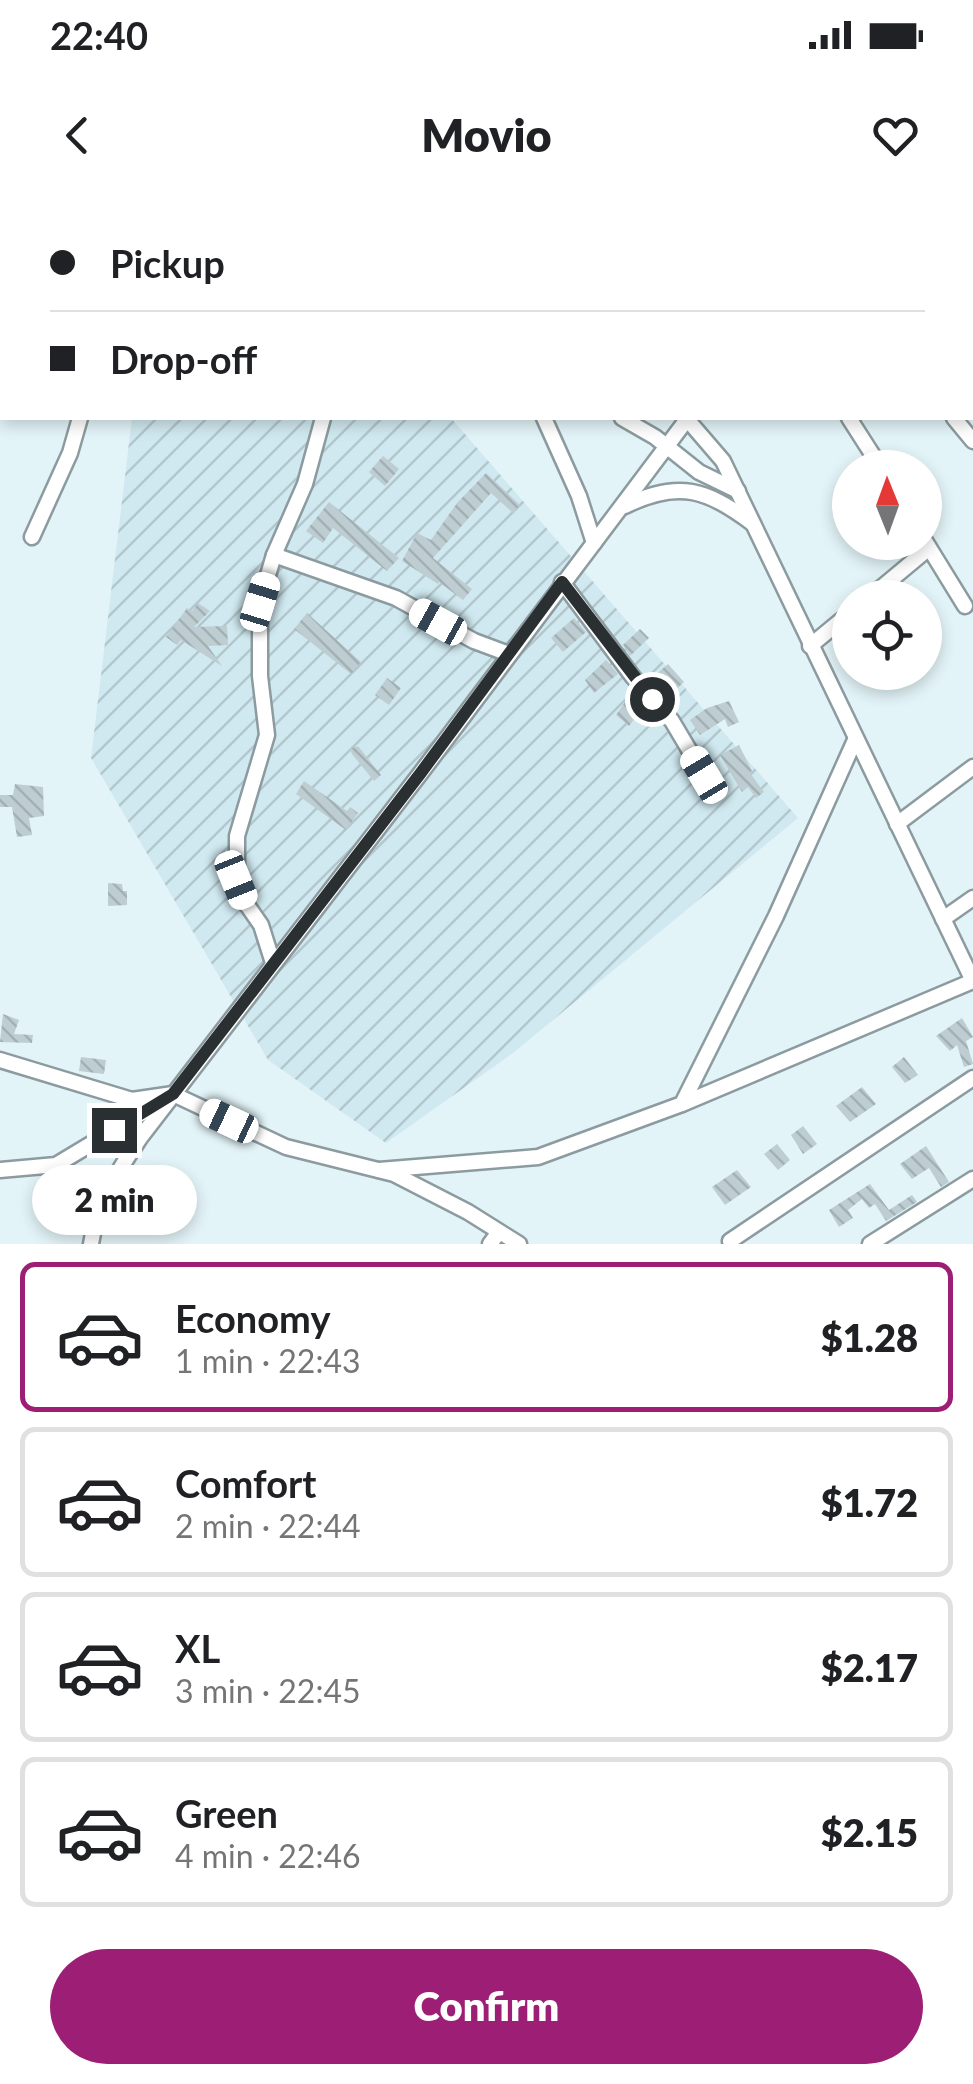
<!DOCTYPE html>
<meta charset="utf-8">
<style>
:root{--surface:#fff;--page:#f2f2f2;--text:#202124;--muted:#757577;--line:#e0e0e0;--accent:#9d1f75}
body{margin:0;font-family:Lato,sans-serif;background:var(--page);color:var(--text);height:100vh;display:flex;flex-direction:column;font-size:38px;white-space:nowrap}
*{box-sizing:border-box;margin:0}
p{font-size:32px;color:var(--muted)}
.icon{flex:none;width:55px;height:55px;fill:none;stroke:currentColor;stroke-width:2;stroke-linecap:round;stroke-linejoin:round}
.map{position:relative;height:1044px;overflow:hidden}
.details{display:flex;flex-direction:column;background:var(--surface);flex:1}
.details>*{flex:none}
.top-card{position:absolute;left:0px;top:0px;width:975px;height:220px;box-shadow:0 5px 15px #0003;display:grid;align-content:center;height:220px;padding:0 50px;background:var(--surface)}
.needle{width:65px;rotate:359deg}
.buttons{position:absolute;left:832px;top:250px;display:grid;gap:20px}
.buttons a{display:grid;place-items:center;width:110px;height:110px;border-radius:50%;background:var(--surface);box-shadow:0 5px 15px #0003;font-size:50px}
.end{position:absolute;width:45px;height:45px;margin:-22px;border:12px solid #2a3032;background:#fff;box-shadow:0 0 0 5px #fff}
.from{border-radius:50%}
.bubble{position:absolute;height:70px;border-radius:35px;background:var(--surface);box-shadow:0 5px 15px #0003;font-size:32px;font-weight:800;line-height:70px;text-align:center}
.car{position:absolute;width:30px;height:60px;margin:-30px -15px;border-radius:12px;box-shadow:0 0 8px 2px #0007;background:linear-gradient(#fff 24%,#345 0 40%,#fff 0 76%,#345 0 86%,#fff 0)}
.top-card b{display:flex;align-items:center;gap:35px;height:95px;font-size:38px}
.top-card b+b{border-top:2px solid var(--line)}
.top-card i{width:25px;height:25px;background:var(--text)}
ul{padding:18px 0 0;list-style:none}
li{display:flex;align-items:center;gap:30px;height:150px;margin:0 20px 15px;padding:0 30px;border:5px solid var(--line);border-radius:15px}
li div{flex:1}
li b{display:block;font-size:38px}
li em{font-style:normal;font-weight:800}
li.on{border-color:var(--accent)}
li>.icon{width:90px;height:90px;stroke-width:1.5}
.primary-button{display:flex;gap:20px;margin-top:auto;padding:20px 50px}
.primary-button a{flex:1;height:115px;border-radius:60px;background:var(--accent);color:#fff;font-size:40px;font-weight:800;line-height:115px;text-align:center}
.status{display:flex;justify-content:space-between;align-items:center;height:70px;padding:0 50px;background:var(--surface);direction:ltr}
.status svg{height:28px;fill:currentColor}
header{display:flex;justify-content:space-between;align-items:center;height:130px;padding:0 50px;background:var(--surface);font-size:45px;font-weight:800}
.map>svg:first-child{display:block}
.industrial{fill:url(#industrial-furrows)}
.building{fill:url(#building-back-hatch)}
.lines{fill:none;stroke-linecap:round;stroke-linejoin:round}
.minor-casing{stroke:#8c9b9f;stroke-width:19}
.minor{stroke:#fff;stroke-width:14}
.route{stroke:#2a3032;stroke-width:12}
</style>
<div class="status"><b>22:40</b><svg viewBox="0 0 49 12"><path d="M0 12V9h3v3zM5 12V6h3v6zM10 12V3h3v9zM15 12V0h3v12zM26 1h20v11H26zM47 4h2v5h-2z"/></svg></div>
<header><svg class="icon" aria-label="back" viewBox="0 0 24 24"><path d="M15 5l-7 7 7 7"/></svg>Movio<svg class="icon" aria-label="heart" viewBox="0 0 24 24"><path d="M12 20l-8-8c-3-5 5-10 8-4 3-6 11-1 8 4z"/></svg></header>
<div class="map">
<svg width="973" height="1044" viewBox="0 0 973 1044">
<defs>
<pattern id="industrial-furrows" width="10" height="10" patternUnits="userSpaceOnUse" patternTransform="scale(2.5)"><rect width="10" height="10" fill="#d0e9f0"/><path d="M-1 1l2-2M0 10L10 0M9 11l2-2" fill="none" stroke="#b3c8ce"/></pattern>
<pattern id="building-back-hatch" width="6" height="6" patternUnits="userSpaceOnUse" patternTransform="scale(2.5)"><rect width="6" height="6" fill="#bdcdd1"/><path d="M-1 5l2 2M0 0l6 6M5-1l2 2" fill="none" stroke="#a3b0b4"/></pattern>
</defs>
<rect width="100%" height="100%" fill="#e3f4f8"/>
<path class="industrial" d="M132,218H451L798,618L513,853L386,943L268,860L91,558Z"/>
<g class="building">
<path d="M383,256L399,269L385,286L369,272Z"/>
<path d="M486,273L520,305L513,313L491,293L433,358L472,389L463,400L439,382L438,384L402,361L417,333L431,340L457,303Z"/>
<path d="M329,302L399,358L387,371L333,328L323,343L306,331Z"/>
<path d="M198,403L210,411L194,427L227,426L228,445L208,446L222,466L181,440L177,445L166,437L187,408L192,411Z"/>
<path d="M307,413L361,462L351,474L294,429Z"/>
<path d="M574,418L586,432L563,452L551,438Z"/>
<path d="M640,429L649,438L630,456L623,445Z"/>
<path d="M606,460L618,474L594,493L585,480Z"/>
<path d="M668,464L684,482L671,494L654,476Z"/>
<path d="M387,478L401,488L389,505L375,495Z"/>
<path d="M632,492L643,504L634,511L638,514L629,526L616,515Z"/>
<path d="M729,501L739,522L728,527L725,519L700,535L690,520L707,508Z"/>
<path d="M739,545L752,571L750,573L764,592L756,598L748,587L742,592L720,555Z"/>
<path d="M358,546L381,575L374,581L352,554L350,549Z"/>
<path d="M304,581L347,611L350,607L358,613L346,630L296,594Z"/>
<path d="M15,584L43,587L44,616L29,618L32,635L17,637L12,607H0V595H13Z"/>
<path d="M108,683L122,684L123,691H127V705L108,706Z"/>
<path d="M3,814L19,820L14,834L33,835L32,843L0,842Z"/>
<path d="M962,818L973,837L966,841L973,864L964,867L957,845L950,851L936,836Z"/>
<path d="M81,857L106,860L104,874L79,871Z"/>
<path d="M904,857L918,875L905,883L892,867Z"/>
<path d="M862,887L876,904L850,922L836,906Z"/>
<path d="M803,926L817,944L803,954L791,935Z"/>
<path d="M777,944L790,960L778,970L764,954Z"/>
<path d="M926,946L949,982L941,987L929,968L912,979L900,964Z"/>
<path d="M737,970L751,987L725,1005L712,987Z"/>
<path d="M870,984L889,1010L912,995L917,1002L886,1021L875,1004L869,1008L862,999L848,1010L853,1018L839,1027L829,1010Z"/>
</g>
<g class="lines">
<g class="minor-casing">
<g id="minor">
<path d="M106,0L108,2"/>
<path d="M374,0L376,2"/>
<path d="M611,0L614,2"/>
<path d="M551,2L552,0"/>
<path d="M685,2V0"/>
<path d="M698,2L700,0"/>
<path d="M848,2L850,0"/>
<path d="M544,218L579,296L594,343"/>
<path d="M622,218L655,237L699,272L738,291"/>
<path d="M849,218L881,268"/>
<path d="M954,218L973,241"/>
<path d="M625,306C679,279 707,290 752,323"/>
<path d="M32,337L70,253L80,218"/>
<path d="M925,341L965,406"/>
<path d="M274,355L396,398L474,441L509,454"/>
<path d="M562,382L633,477L672,521L704,575"/>
<path d="M869,398L929,348"/>
<path d="M810,446L850,413"/>
<path d="M897,624L973,567"/>
<path d="M943,719L973,698"/>
<path d="M273,763L261,725L245,702L237,681V636L267,535L260,476V402L274,355L305,284L323,218"/>
<path d="M0,860L132,900L173,894L286,947L394,974L468,1012L519,1044"/>
<path d="M682,904L973,781L723,261L686,218"/>
<path d="M0,970L56,965L164,900"/>
<path d="M379,970L538,957L682,904L776,716L855,540"/>
<path d="M730,1041L973,878"/>
<path d="M91,1044C97,1002 117,973 140,938L420,574L688,218"/>
<path d="M490,1044L499,1032"/>
<path d="M870,1044L973,979"/>
</g>
</g>
<use href="#minor" class="minor"/>
</g>
<g class="lines">
<path class="route" d="M114,930L173,894L420,574L562,382L652,499"/>
</g>
</svg>
<div class="buttons">
<a><svg class="needle" viewBox="-14 -14 28 28"><path d="M0-13l5 13h-10z" fill="#e53935"/><path d="M0 13l5-13h-10z" fill="#757577"/></svg></a>
<a><svg class="icon" aria-label="locate" viewBox="0 0 24 24"><circle cx="12" cy="12" r="6"/><path d="M12 2v4M12 18v4M2 12h4M18 12h4"/></svg></a>
</div>
<i class="end from" style="left:652px;top:499px"></i>
<i class="end" style="left:114px;top:930px"></i>
<div class="bubble" style="left:32px;top:965px;width:165px">2 min</div>
<i class="car" style="left:260px;top:402px;rotate:17deg"></i>
<i class="car" style="left:438px;top:422px;rotate:299deg"></i>
<i class="car" style="left:704px;top:575px;rotate:329deg"></i>
<i class="car" style="left:236px;top:680px;rotate:158deg"></i>
<i class="car" style="left:229px;top:921px;rotate:295deg"></i>
<div class="top-card">
<b><i class="from"></i>Pickup</b>
<b><i></i>Drop-off</b>
</div>
</div>
<section class="details">
<ul>
<li class="on"><svg class="icon" aria-label="car" viewBox="0 0 24 24"><path d="M5 17H2v-5l4-1 3-4h7l3 4 3 1v5h-3M9 17h6M6 11h13"/><circle cx="7" cy="17" r="2"/><circle cx="17" cy="17" r="2"/></svg><div><b>Economy</b><p>1 min · 22:43</p></div><em>$1.28</em></li>
<li><svg class="icon" aria-label="car" viewBox="0 0 24 24"><path d="M5 17H2v-5l4-1 3-4h7l3 4 3 1v5h-3M9 17h6M6 11h13"/><circle cx="7" cy="17" r="2"/><circle cx="17" cy="17" r="2"/></svg><div><b>Comfort</b><p>2 min · 22:44</p></div><em>$1.72</em></li>
<li><svg class="icon" aria-label="car" viewBox="0 0 24 24"><path d="M5 17H2v-5l4-1 3-4h7l3 4 3 1v5h-3M9 17h6M6 11h13"/><circle cx="7" cy="17" r="2"/><circle cx="17" cy="17" r="2"/></svg><div><b>XL</b><p>3 min · 22:45</p></div><em>$2.17</em></li>
<li><svg class="icon" aria-label="car" viewBox="0 0 24 24"><path d="M5 17H2v-5l4-1 3-4h7l3 4 3 1v5h-3M9 17h6M6 11h13"/><circle cx="7" cy="17" r="2"/><circle cx="17" cy="17" r="2"/></svg><div><b>Green</b><p>4 min · 22:46</p></div><em>$2.15</em></li>
</ul>
<div class="primary-button"><a>Confirm</a></div>
</section>
